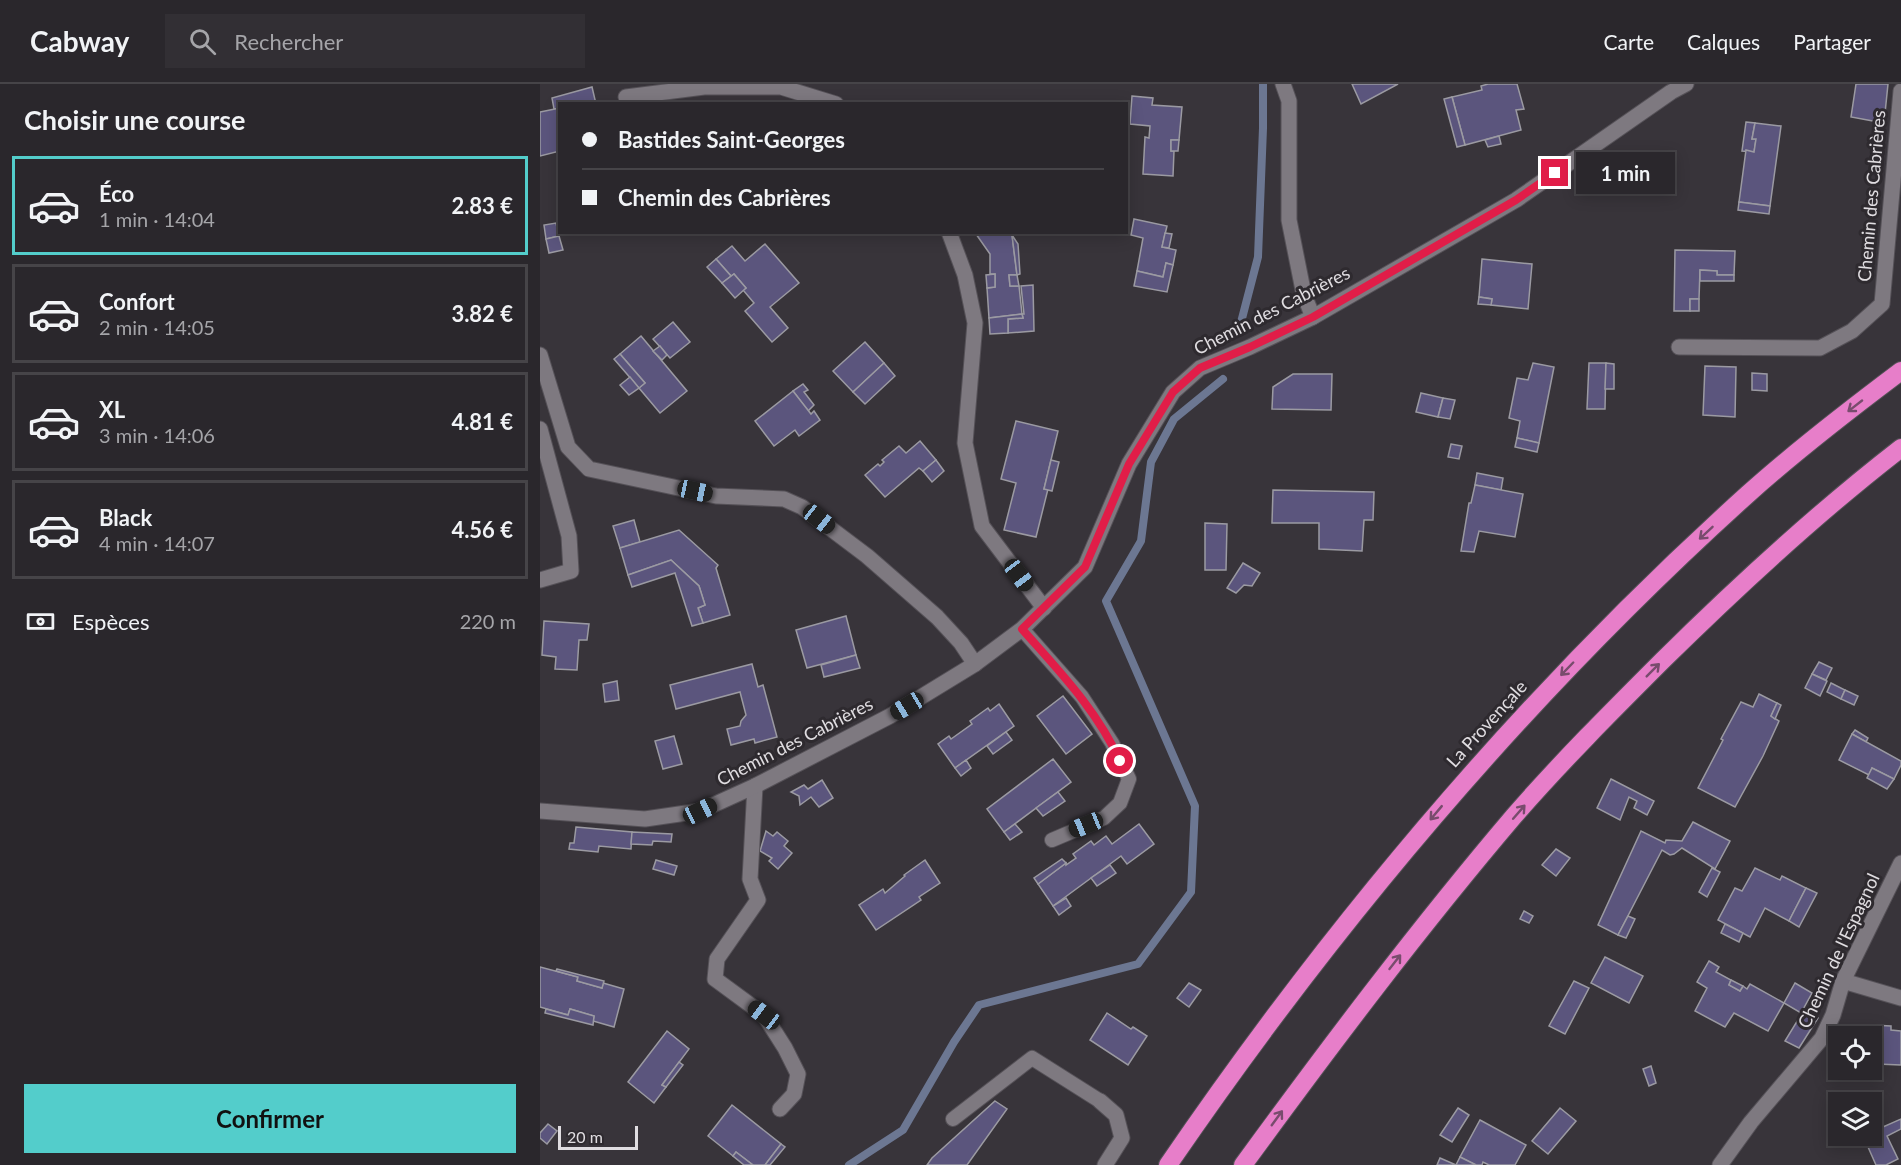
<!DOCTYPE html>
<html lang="fr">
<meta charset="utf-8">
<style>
:root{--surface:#2a272c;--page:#322f34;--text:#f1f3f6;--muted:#a5a5a9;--line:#464448;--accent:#53cdcb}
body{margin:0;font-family:Lato,sans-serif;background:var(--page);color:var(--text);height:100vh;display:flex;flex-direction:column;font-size:22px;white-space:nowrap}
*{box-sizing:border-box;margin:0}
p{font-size:20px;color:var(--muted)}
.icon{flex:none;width:33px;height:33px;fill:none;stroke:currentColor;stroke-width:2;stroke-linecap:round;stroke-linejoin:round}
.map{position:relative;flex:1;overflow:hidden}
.sheet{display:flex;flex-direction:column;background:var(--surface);width:540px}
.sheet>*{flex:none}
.guide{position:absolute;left:18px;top:18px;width:570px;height:132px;border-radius:0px;box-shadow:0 3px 15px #0003,0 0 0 2px var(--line);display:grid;align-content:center;height:132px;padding:0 24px;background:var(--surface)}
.controls{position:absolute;left:1288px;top:942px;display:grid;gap:12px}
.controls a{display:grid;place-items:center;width:54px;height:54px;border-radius:0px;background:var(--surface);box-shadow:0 3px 15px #0003,0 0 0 2px var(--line);font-size:30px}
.scale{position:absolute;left:18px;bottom:15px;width:80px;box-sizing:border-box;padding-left:6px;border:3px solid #e0dde1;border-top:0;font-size:16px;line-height:21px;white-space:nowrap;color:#e0dde1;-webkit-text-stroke:4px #2e2a2f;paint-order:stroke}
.end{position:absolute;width:27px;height:27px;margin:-14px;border:8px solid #e11d48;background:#fff;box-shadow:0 0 0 3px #fff}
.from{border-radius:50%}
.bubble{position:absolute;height:42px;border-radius:0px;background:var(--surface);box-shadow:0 3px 15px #0003,0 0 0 2px var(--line);font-size:20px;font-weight:700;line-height:42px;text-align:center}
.car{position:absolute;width:18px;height:36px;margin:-18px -9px;border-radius:8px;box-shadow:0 0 4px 2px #0007;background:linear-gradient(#222 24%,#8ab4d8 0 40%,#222 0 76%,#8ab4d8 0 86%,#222 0)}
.guide b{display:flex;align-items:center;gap:21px;height:57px;font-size:22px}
.guide b+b{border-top:2px solid var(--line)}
.guide i{width:15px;height:15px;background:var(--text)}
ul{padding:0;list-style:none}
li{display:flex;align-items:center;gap:18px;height:99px;margin:0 12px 9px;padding:0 12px;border:3px solid var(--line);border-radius:0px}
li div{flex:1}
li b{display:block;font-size:22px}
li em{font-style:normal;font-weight:700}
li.on{border-color:var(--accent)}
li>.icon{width:54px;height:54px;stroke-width:1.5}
h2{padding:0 24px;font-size:27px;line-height:72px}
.pay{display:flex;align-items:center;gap:15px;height:66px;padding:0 24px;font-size:22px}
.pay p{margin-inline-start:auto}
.action{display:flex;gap:12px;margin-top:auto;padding:12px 24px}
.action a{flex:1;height:69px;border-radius:0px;background:var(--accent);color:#111;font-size:24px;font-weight:700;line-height:69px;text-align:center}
header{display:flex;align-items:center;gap:36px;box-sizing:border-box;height:84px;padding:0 30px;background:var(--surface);border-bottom:2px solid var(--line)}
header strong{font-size:28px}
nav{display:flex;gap:33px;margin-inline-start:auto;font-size:21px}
.search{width:420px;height:54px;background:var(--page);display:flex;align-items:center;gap:15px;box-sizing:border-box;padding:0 21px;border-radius:0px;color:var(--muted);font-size:22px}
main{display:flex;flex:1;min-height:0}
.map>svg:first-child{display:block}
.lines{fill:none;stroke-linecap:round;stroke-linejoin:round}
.stream{stroke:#6c7792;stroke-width:8}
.building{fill:#5b557d;stroke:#9b9aa2;stroke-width:1.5}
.service-casing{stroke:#555157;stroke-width:16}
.minor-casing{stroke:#555157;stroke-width:17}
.motorway-casing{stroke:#555157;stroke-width:20}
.service{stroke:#7e7980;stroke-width:14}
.minor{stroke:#7e7980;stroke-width:15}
.motorway{stroke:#e77ec9;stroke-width:18}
.oneway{stroke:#784c6d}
.route{stroke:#e11d48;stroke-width:8}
.labels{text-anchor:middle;stroke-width:6;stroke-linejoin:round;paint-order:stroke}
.street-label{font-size:18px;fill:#e0dde1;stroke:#2e2a2f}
</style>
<header>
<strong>Cabway</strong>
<div class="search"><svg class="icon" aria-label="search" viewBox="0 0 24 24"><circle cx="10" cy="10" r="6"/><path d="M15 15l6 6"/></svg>Rechercher</div>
<nav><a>Carte</a><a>Calques</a><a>Partager</a></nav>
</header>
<main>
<section class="sheet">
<h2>Choisir une course</h2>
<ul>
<li class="on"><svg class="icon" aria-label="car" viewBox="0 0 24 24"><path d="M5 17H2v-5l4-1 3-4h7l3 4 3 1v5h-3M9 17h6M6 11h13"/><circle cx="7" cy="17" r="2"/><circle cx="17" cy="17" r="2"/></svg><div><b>Éco</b><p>1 min · 14:04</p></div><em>2.83 €</em></li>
<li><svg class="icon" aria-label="car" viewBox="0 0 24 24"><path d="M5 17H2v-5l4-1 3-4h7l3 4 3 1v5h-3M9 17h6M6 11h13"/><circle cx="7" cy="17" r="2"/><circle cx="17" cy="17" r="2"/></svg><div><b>Confort</b><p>2 min · 14:05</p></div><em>3.82 €</em></li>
<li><svg class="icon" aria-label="car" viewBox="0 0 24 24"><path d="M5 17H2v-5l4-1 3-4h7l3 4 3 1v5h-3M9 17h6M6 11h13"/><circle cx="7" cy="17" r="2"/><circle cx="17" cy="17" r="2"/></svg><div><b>XL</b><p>3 min · 14:06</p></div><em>4.81 €</em></li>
<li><svg class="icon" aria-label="car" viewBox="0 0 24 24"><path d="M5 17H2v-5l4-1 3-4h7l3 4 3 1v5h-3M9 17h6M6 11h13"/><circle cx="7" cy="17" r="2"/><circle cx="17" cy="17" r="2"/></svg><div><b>Black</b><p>4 min · 14:07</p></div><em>4.56 €</em></li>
</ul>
<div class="pay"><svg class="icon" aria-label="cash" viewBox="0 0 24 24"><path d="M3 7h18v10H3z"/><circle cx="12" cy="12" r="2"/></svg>Espèces<p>220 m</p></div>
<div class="action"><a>Confirmer</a></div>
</section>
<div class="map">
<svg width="1361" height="1081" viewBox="0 0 1361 1081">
<rect width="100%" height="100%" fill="#38343a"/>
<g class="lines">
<g class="stream">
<path d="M699,246L718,173L723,44V0"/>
<path d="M309,1081L363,1046L414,958L439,921L598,880L651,808L655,722L566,517L601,457L611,378L634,335L683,295"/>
</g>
</g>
<g class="building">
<path d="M812,0H858L821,20Z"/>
<path d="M948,0H977L984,25L976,26L981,46L925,61L912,13L942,6L941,2Z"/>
<path d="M1316,0H1348L1344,39L1311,33Z"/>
<path d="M52,3L56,20H20V24L14,25L12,14Z"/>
<path d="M592,12L613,14L612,21L642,23L639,56H631V67H634L633,92L603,90L605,53L609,54L610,42L590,40Z"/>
<path d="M912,13L925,61L917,63L904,15Z"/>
<path d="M20,24V67L0,72V28Z"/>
<path d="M1206,38L1215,39L1212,55H1216L1214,68L1202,67Z"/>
<path d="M1215,39L1241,42L1230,122L1199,118L1206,66L1214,68L1216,55H1212Z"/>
<path d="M959,52L961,60L948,63L945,56Z"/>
<path d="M631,56H639L638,67H631Z"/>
<path d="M1199,118L1230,122L1229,130L1198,126Z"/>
<path d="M594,135L627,142L622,163L636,166L633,181L626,179L623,193L597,187L603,154L591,151Z"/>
<path d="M16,139L19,152L6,155L4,141Z"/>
<path d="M438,148H470L472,151L477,191H469L470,202H479L482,230L449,234L447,204L455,203V190H450V170L436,150Z"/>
<path d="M625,149L632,150L629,164L622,163Z"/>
<path d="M472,151L478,160L480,190L477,191Z"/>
<path d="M19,152L23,166L9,169L6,155Z"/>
<path d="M225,160L259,199L230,223L248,244L232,258L205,227L214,219L203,206L206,204L194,190L191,192L176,175L192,162L205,177Z"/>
<path d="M1135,166L1195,167L1194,191H1177V187L1160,186L1159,215H1150V227H1134Z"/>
<path d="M176,175L191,192L182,199L167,183Z"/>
<path d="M942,175L992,180L988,225L951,221L952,215L939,213Z"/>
<path d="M626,179L633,181L627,208L594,202L597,187L623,193Z"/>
<path d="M1160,186L1177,187V191H1194V197H1160Z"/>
<path d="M194,190L206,204L195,214L182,199Z"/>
<path d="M455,190V203L447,204L446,191Z"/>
<path d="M469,191H477L479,202H470Z"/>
<path d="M493,201L494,247L468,249V235L483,234L482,230H484L481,202Z"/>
<path d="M939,213L952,215L951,221L938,220Z"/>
<rect x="1150" y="215" width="9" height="12"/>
<path d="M482,230L483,234L468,235V249L450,250L449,234Z"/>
<path d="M133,238L150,258L130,274L113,255Z"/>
<path d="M101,252L147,307L120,329L99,304L105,299L80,270Z"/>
<path d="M325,258L344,279L313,308L293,287Z"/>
<path d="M120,262L127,271L122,276L113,267Z"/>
<path d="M80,270L105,299L99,304L74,275Z"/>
<path d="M344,279L355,292L325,320L313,308Z"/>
<path d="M993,279L1014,283L999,359L977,354L980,337L969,334L977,294L988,296Z"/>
<path d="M1049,279H1066L1065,325H1047Z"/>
<path d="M1066,279L1074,280V305H1065Z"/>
<path d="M1165,282L1196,283L1195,333L1163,331Z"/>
<path d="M1212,289L1227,290V307L1212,306Z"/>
<path d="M753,290H792L791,326L732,325L733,303Z"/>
<path d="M90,293L99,304L89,311L80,301Z"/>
<path d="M263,300L268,306L264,308L274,321L268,327L253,307Z"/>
<path d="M253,307L271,330L274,327L280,336L259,352L255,346L234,362L215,337Z"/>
<path d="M881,309L903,314L898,333L876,328Z"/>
<path d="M903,314L915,316L910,335L898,333Z"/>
<path d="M476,337L518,347L504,405H508L496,453L464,446L476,399L461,395Z"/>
<path d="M977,354L999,359L997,368L975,363Z"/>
<path d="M380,357L396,376L383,387L379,384L345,413L325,391L338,380L340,382L344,378L342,376L359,362L366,369Z"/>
<path d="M911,360L922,362L919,375L908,373Z"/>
<path d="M396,376L404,387L392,398L383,387Z"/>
<path d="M511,376L519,378L512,407L504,405Z"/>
<path d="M937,389L963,394L961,406L935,401Z"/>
<path d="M935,401L983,410L975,453L939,447L934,468L921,467L929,419H931Z"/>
<path d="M733,406L834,408L833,436H824L822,467L779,465V439H732Z"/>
<path d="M94,436L100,458L80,464L73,442Z"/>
<path d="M665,439L687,440L686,486H665Z"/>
<path d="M139,446L178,481L176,484L190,531L163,539L158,524L165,521L159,502L131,476L88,491L80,464Z"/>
<path d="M131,476L159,502L165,521L158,524L163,539L152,542L135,489L92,503L88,491Z"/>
<path d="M703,479L720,489L712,502L704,501L696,509L687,504Z"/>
<path d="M306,532L316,571L267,584L256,546Z"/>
<path d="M4,537L49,540L47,556H39L37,586L15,585L16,573L2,571Z"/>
<path d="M316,571L320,584L284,593L281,581Z"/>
<path d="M1279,578L1292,584L1286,596L1272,590Z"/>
<path d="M212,580L218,603L223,601L237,653L215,659L214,655L191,661L187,645L200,642L201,637L206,631L200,608L136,625L130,601Z"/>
<path d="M1272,590L1287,597L1280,612L1265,604Z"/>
<path d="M77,597L79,616L65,618L63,600Z"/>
<path d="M1291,599L1305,606L1301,615L1287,608Z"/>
<path d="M1305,606L1318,612L1314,621L1301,615Z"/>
<path d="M1219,610L1237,619L1231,632L1239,637L1223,672L1195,723L1158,704L1183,656L1181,655L1201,618L1213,623Z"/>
<path d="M523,612L552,650L526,670L497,632Z"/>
<path d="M1237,619L1241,621L1235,635L1231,632Z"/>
<path d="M459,620L474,642L415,684L398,660L409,652L411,655L432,640L430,637L448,624L450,627Z"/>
<path d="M1315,646L1328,654L1326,658L1312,650Z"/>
<path d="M466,648L472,656L453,670L447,662Z"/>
<path d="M1312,650L1361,677V681L1354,695L1332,684L1329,691L1299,676Z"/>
<path d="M134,652L142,680L123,685L115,657Z"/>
<path d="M513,675L531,698L464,748L447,725Z"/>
<path d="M426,676L431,684L421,692L415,684Z"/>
<path d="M1332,684L1354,695L1347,705L1327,694Z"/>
<path d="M1071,695L1114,717L1107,731L1094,724L1097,717L1089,713L1080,736L1057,724Z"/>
<path d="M282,696L293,714L279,723L271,713L260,721L259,712L251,708L264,701L268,705Z"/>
<path d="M518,708L525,717L503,732L496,724Z"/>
<path d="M1153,738L1190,757L1175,785L1142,764L1134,770L1130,771L1122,766L1078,851L1058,841L1101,747L1125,759L1126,756L1142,757Z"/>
<path d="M475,740L482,748L470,756L464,748Z"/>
<path d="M599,740L614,760L587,780L581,772L513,822L498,800L526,779V781L536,774L533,770L551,757L554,761L566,752L572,760Z"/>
<path d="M36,743L92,748L91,765L59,762L58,768L29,765L30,759H34Z"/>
<path d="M226,747L233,752L237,748L248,757L244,762L252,769L238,785L229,777L232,774L220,767Z"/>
<path d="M92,748L132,750L131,758L113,757L112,761L91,760Z"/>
<path d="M1016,765L1030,774L1016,792L1002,781Z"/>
<path d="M522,775L526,779L498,800L494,794Z"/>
<path d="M116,776L137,782L134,791L113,785Z"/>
<path d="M385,776L400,799L379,813L381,816L336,846L319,821L343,805L345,809L365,792L364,791Z"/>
<path d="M570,781L576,789L557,802L551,794Z"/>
<path d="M1172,784L1180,788L1167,813L1159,808Z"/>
<path d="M1215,784L1240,796L1242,792L1266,804L1249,837L1225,824L1210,853L1178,836L1195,804L1202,807Z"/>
<path d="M1266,804L1277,809L1259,843L1249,837Z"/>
<path d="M526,814L531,822L519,831L513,822Z"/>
<path d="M984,827L993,832L989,839L980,835Z"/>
<path d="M1088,832L1095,835L1086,854L1078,851Z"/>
<path d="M1185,840L1203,849L1199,858L1181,849Z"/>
<path d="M1065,873L1103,892L1089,919L1051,899Z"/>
<path d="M1169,877L1179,883L1176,888L1191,896L1189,901L1200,907L1203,902L1207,905L1210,900L1244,919L1228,947L1194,929L1185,943L1155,927L1167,904L1157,898Z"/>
<path d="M0,883L38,893L37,897L62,904L63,899L84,905L74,943L53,937L54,932L30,925L28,931L0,923Z"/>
<path d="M17,885L64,897L62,904L37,897L38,893L16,887Z"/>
<path d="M1191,896L1203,902L1200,907L1189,901Z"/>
<path d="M1034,897L1049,904L1025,950L1009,942Z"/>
<path d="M649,899L661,906L649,923L637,914Z"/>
<path d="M1255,899L1272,909L1261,929L1244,919Z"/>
<path d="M6,925L28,931L30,925L54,932L53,941L5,929Z"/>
<path d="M1264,926L1278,934L1259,964L1245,957Z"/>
<path d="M567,929L591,945L593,943L607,952L588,981L550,956Z"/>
<path d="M1331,941L1351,942V946L1361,947V981L1337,980V959L1332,958Z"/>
<path d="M127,947L149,965L122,1001L126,1003L114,1019L88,998Z"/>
<path d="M1332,958L1337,959V977H1332Z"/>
<path d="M139,978L143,981L126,1003L122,1001Z"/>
<path d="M1111,982L1116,999L1109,1002L1103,985Z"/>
<path d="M455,1017L467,1025L427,1081H387L392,1074Z"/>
<path d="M192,1021L241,1060L225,1081H213L196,1068L193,1072L168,1052Z"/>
<path d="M918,1024L929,1031L912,1058L900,1051Z"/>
<path d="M1020,1024L1036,1037L1008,1070L992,1057Z"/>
<path d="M1334,1026L1343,1043L1361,1035V1045L1347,1052L1358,1075L1346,1081H1336L1324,1054L1309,1062L1304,1052H1332V1027Z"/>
<path d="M940,1036L986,1061L975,1081H949L943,1078L942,1081H936L920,1073Z"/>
<path d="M8,1040L17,1047L7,1060L0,1054V1049Z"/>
<path d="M241,1060L245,1063L230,1081H225Z"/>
<path d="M196,1068L213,1081H204L193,1072Z"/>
<path d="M920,1073L936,1081H916Z"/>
<path d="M900,1074L916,1081H897Z"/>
</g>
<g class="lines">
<g class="service-casing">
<g id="service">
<path d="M482,545L542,613L572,659L589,695L580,719L564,734L512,756"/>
<path d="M413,1035L492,974L560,1017"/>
</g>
</g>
<g class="minor-casing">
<g id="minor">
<path d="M743,0L749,17V136L764,211L773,233"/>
<path d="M86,13L164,3H241L296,20"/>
<path d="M409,148L425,191L435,239L425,359L442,442L504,524"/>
<path d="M1139,263L1280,264L1312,247L1342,220L1361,7"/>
<path d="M0,271L28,363L49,385L176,412L244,415L262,423L327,472L397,533L421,559L435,580"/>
<path d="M0,345L29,452L31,487L0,496"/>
<path d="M215,702L210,795L218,816L177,875L175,895L224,931L245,964L258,990L254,1010L240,1025"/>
<path d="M0,727L105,735L160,727L215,702L350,632L435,580L482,545L545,483L589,380L633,308L660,284L710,263L773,233L976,116L1131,8L1146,0"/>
<path d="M1303,897L1361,914"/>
<path d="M560,1017L576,1031L582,1054L565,1081"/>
<path d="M1180,1081L1211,1038L1282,954L1293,931L1303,897L1361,779"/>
</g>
</g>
<g class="motorway-casing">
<g id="motorway">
<path d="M628,1081C797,834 986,610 1208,410C1257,366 1309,326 1361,287"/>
<path d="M703,1081C790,962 878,845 974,732C1021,678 1072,627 1123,576C1199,501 1277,429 1361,364"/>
</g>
</g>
<use href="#service" class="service"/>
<use href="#minor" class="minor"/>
<use href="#motorway" class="motorway"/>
</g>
<defs><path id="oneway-shaft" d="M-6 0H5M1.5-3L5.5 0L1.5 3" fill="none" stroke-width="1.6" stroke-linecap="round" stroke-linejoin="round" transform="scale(1.5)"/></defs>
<g class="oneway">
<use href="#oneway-shaft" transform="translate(1315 322) rotate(142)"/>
<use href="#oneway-shaft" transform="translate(1166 449) rotate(137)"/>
<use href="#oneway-shaft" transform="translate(1027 585) rotate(134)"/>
<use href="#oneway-shaft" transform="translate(1113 586) rotate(-45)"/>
<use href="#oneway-shaft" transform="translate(979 728) rotate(-49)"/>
<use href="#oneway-shaft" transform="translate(896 729) rotate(130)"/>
<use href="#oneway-shaft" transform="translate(855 878) rotate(-52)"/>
<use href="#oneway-shaft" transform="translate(737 1034) rotate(-54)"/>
</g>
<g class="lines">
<path class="route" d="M580,677C557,626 519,587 482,545L545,483L589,380L633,308L660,284L710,263L773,233L976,116L1015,89"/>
</g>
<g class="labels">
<g class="street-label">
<text transform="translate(1332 112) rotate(-85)" y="6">Chemin des Cabrières</text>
<text transform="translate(732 227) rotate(-27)" y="6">Chemin des Cabrières</text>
<text transform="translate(947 640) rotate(-48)" y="6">La Provençale</text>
<text transform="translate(255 658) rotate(-27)" y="6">Chemin des Cabrières</text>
<text transform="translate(1299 867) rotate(-65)" y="6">Chemin de l'Espagnol</text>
</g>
</g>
</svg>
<div class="controls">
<a><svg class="icon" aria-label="locate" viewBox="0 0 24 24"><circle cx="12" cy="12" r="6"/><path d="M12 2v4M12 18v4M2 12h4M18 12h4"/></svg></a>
<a><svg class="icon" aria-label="layers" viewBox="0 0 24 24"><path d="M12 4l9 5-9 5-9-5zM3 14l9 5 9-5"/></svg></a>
</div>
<div class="scale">20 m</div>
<i class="end from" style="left:580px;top:677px"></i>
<i class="end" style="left:1015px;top:89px"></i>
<div class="bubble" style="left:1036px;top:68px;width:99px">1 min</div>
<i class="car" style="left:155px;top:407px;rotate:102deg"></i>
<i class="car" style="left:279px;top:435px;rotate:128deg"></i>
<i class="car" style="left:479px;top:491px;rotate:143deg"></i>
<i class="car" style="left:367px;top:622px;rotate:239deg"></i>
<i class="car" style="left:160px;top:727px;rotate:65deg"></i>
<i class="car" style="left:546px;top:741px;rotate:248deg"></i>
<i class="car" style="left:224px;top:931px;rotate:307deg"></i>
<div class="guide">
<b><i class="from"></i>Bastides Saint-Georges</b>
<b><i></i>Chemin des Cabrières</b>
</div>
</div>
</main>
